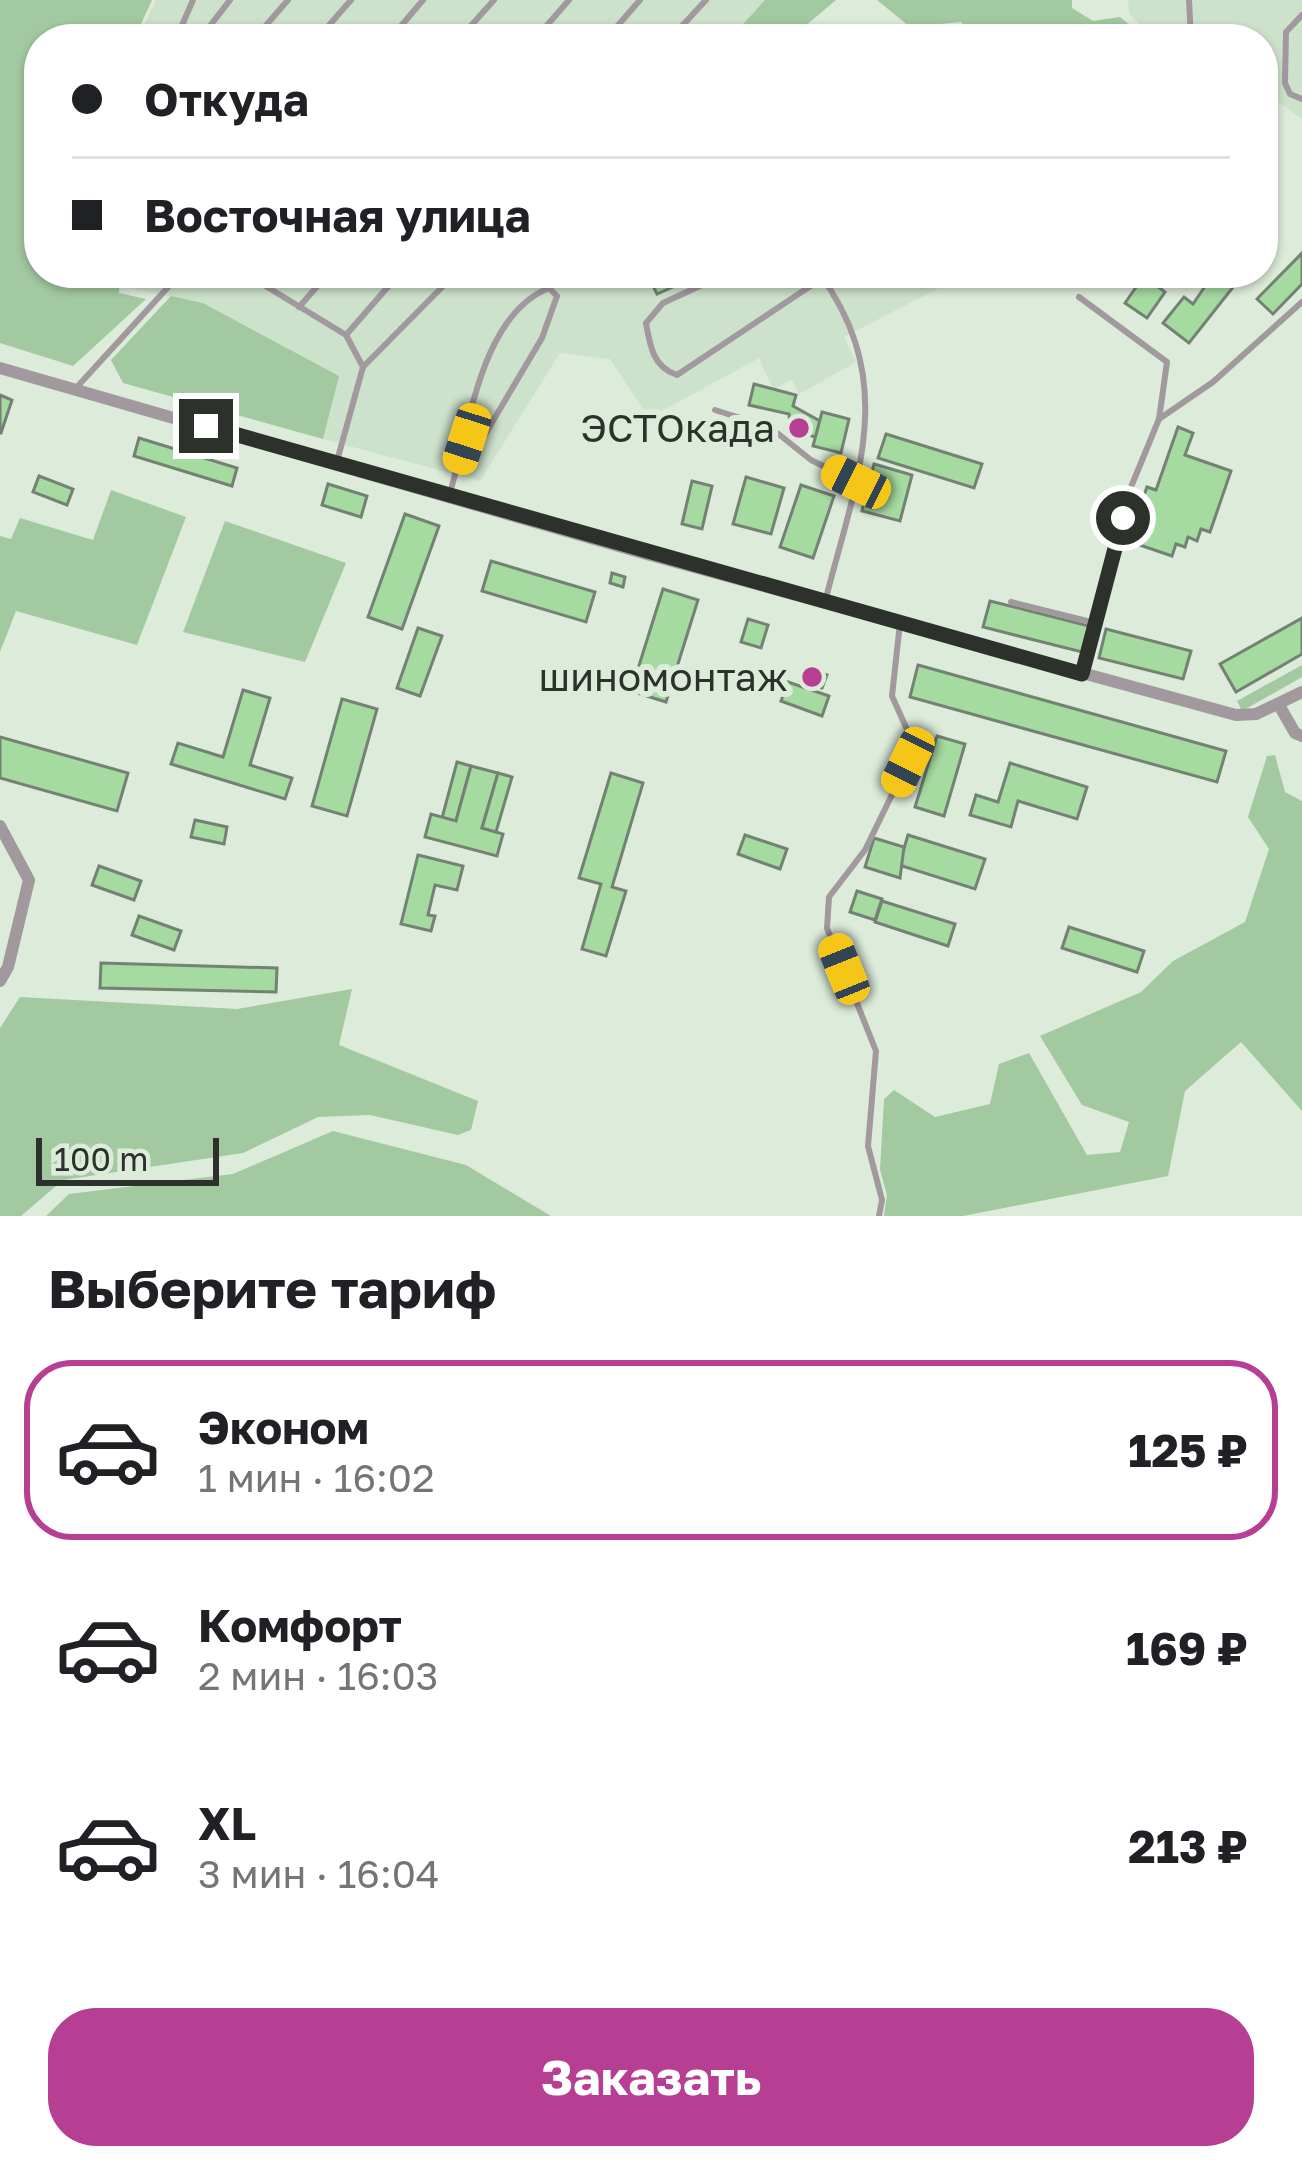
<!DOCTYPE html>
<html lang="ru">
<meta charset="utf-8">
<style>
:root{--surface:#fff;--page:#f2f2f2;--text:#202124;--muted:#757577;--line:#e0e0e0;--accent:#b73f93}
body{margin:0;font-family:"Golos Text",sans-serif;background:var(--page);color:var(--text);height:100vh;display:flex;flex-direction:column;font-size:45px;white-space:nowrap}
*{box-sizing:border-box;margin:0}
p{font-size:39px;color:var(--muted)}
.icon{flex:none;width:66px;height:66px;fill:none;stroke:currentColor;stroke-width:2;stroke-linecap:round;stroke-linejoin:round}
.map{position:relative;height:1216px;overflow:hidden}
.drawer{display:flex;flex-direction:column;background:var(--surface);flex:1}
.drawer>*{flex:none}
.top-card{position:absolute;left:24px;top:24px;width:1254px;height:264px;border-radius:48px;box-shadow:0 3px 9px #0004;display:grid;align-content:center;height:264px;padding:0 48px;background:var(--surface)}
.scale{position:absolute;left:36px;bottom:30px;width:183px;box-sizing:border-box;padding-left:12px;border:6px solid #2c322b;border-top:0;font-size:33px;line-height:42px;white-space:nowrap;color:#2c322b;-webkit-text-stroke:9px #dcebda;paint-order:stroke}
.end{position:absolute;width:54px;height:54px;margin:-27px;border:15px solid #2c322b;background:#fff;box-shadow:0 0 0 6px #fff}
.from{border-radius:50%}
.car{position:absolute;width:36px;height:72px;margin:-36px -18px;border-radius:15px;box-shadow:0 0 9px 3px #0007;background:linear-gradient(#f5c518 24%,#345 0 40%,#f5c518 0 76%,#345 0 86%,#f5c518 0)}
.top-card b{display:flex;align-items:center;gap:42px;height:114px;font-size:45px}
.top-card b+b{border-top:3px solid var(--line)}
.top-card i{width:30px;height:30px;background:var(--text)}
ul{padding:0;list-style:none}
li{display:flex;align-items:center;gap:36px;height:180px;margin:0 24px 18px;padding:0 24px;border:6px solid transparent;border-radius:48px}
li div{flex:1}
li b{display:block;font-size:45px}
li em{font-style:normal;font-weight:700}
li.selected{border-color:var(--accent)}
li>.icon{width:108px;height:108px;stroke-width:1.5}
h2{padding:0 48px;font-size:54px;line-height:144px}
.button{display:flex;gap:24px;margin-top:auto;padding:24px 48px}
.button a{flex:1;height:138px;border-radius:48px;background:var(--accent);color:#fff;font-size:48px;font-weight:700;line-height:138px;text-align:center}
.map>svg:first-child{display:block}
.built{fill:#cde2cb}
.green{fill:#a3c9a0}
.building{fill:#a5daa0;stroke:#748273;stroke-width:3}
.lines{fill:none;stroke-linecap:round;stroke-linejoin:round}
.service{stroke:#a2999e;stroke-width:6}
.minor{stroke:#a2999e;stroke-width:12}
.route{stroke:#2c322b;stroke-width:15}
.poi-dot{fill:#b73f93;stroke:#dcebda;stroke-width:4.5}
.labels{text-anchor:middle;stroke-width:12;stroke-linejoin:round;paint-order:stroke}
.poi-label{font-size:39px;fill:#2c322b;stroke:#dcebda;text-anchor:end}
</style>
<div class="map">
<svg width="1302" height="1216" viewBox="0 0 1302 1216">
<rect width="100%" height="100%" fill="#dcebda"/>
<g class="built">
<path d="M156,0H795L765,39H137Z"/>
<path d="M1128,0H1302V119L1263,91V39H1152L1129,13Z"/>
<path d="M125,273H968L844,337L856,362L799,394L792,380L773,389L759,358L649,418L610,359L560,353L480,481L323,439L338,376L203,303L125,287Z"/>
</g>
<g class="green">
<path d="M0,0H152L134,39H39V273H120L119,293L146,299L73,366L0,343Z"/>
<path d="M765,0H836L790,39H730Z"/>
<path d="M877,0H1072V8L1093,21L1120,17L1132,27L1127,39H974L961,22L910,27Z"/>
<path d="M171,296L203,303L339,376L323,439L123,383L111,360Z"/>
<path d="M111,490L186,517L137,645L16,611L0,652V536L11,539L20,518L93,540Z"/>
<path d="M225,521L346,563L305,662L183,632Z"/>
<path d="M1302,665V677L1242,711L1237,701Z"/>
<path d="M1275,755L1285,792L1302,801V1111L1241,1042L1185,1091L1168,1176L963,1216H884L887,1195L880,1170L884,1099L894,1090L935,1117L990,1104L999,1064L1029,1053L1087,1155L1120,1152L1129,1122L1082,1105L1040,1036L1141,992L1173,961L1245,922L1269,849L1248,817L1267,756Z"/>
<path d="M352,989L339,1045L478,1101L471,1130L458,1135L370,1115L318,1117L243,1153L63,1180L21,1216H0V1028L20,997L237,1009Z"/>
<path d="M333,1131L466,1165L551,1216H46L69,1194L233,1174Z"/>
</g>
<g class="building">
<path d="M1302,253V284L1273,314L1257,299Z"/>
<path d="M647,273H704L657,294Z"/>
<path d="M1214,273L1241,277L1189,343L1163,323L1184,297L1193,304Z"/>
<path d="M1144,276L1165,292L1147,318L1125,303Z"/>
<path d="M754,384L796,395L793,406L820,421L816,437L790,431L789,414L749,405Z"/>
<path d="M0,395L12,400L1,433H0Z"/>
<path d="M822,412L849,419L841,453L813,446Z"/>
<path d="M1178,427L1193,433L1185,455L1231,471L1210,532L1201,529L1197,541L1188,537L1185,547L1176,544L1172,556L1128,541L1147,487L1156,490Z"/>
<path d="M886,434L982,464L974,488L878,458Z"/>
<path d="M139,438L237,468L232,486L134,456Z"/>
<path d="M874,464L912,475L900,521L862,511Z"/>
<path d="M39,476L73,489L67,505L33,492Z"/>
<path d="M746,477L784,488L771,534L733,524Z"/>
<path d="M692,481L712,486L702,529L682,524Z"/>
<path d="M328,484L367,496L361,517L322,505Z"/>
<path d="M801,485L834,496L813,558L780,547Z"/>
<path d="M405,514L439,526L402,629L368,617Z"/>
<path d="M491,561L595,592L586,622L482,591Z"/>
<path d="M612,573L625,577L623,587L610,583Z"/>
<path d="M663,589L698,600L666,702L631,691Z"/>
<path d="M990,601L1089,626L1082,652L983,627Z"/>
<path d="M1302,618V654L1236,692L1220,664Z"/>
<path d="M748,619L768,625L761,648L741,642Z"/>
<path d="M418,628L442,636L420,696L397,688Z"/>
<path d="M1106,629L1191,651L1183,679L1099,658Z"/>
<path d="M918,665L1226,751L1217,782L910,697Z"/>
<path d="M805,667L827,675L822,688L800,680Z"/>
<path d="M788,682L829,696L822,716L781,701Z"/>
<path d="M243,690L270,698L250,765L292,778L285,799L171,764L178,743L223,757Z"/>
<path d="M342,699L377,709L347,816L312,806Z"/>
<path d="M937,736L965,744L944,816L915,807Z"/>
<path d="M0,737L128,773L117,811L0,778Z"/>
<path d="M457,762L471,766L456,821L442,818Z"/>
<path d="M1010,763L1087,787L1077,819L1018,801L1011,827L970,815L976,795L998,802Z"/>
<path d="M471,766L498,773L482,828L503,834L497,856L425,837L431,814L456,821Z"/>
<path d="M498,773L512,777L496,832L482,828Z"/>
<path d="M611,773L643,783L612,887L626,891L606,956L582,949L601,884L579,878Z"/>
<path d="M195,820L227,827L224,844L191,837Z"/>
<path d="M745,835L787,849L780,869L738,854Z"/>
<path d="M908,835L985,859L975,889L899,865Z"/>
<path d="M874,838L904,847L900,878L865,867Z"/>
<path d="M418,855L463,866L457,890L435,885L428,915L435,916L431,931L401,924Z"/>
<path d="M99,866L141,881L134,900L92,885Z"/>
<path d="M857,891L882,899L875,920L850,912Z"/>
<path d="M882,901L955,924L948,946L875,922Z"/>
<path d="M139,916L181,931L174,950L132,935Z"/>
<path d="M1069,927L1144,951L1137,972L1062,948Z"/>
<path d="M101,963L277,968L276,992L100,988Z"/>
</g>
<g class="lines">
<g class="service">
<path d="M1189,0L1191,39"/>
<path d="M1302,15L1286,32L1285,83L1290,94L1302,99"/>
<path d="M176,39L193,0"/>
<path d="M200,39L230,0"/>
<path d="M254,39L288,0"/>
<path d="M317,39L351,0"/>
<path d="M390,39L423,0"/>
<path d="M459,39L494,0"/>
<path d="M535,39L569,0"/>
<path d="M606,39L640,0"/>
<path d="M670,39L706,0"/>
<path d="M165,273L167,286"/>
<path d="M258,273L259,282L346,335L363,367"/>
<path d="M728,273L663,303L646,323C650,346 653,367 677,375L830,273"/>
<path d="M819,273C901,384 855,482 825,602"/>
<path d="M1079,297L1167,362L1159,419L1131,487L1083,671"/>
<path d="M299,307L329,273"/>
<path d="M346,335L400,273"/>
<path d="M77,387L181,273"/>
<path d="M715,410L771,428L811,460L856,482"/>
<path d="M1159,419L1213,382L1302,302"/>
<path d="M337,461L363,367L456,273"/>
<path d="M449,496C469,432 479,316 549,288L557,296L542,338L484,436L467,439"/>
<path d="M1011,602L1095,623"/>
<path d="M879,1216L882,1200L868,1146L876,1051L827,928L829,897L865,850L908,762L909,734L892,696L900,623"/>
</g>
<g class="minor">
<path d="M0,368L643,553L1236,715L1256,714L1302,692"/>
<path d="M1279,705L1295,733L1302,736"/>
<path d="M0,826L29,880L8,967L0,981"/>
</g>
</g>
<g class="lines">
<path class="route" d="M206,426L1082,674L1123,518"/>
</g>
<g class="poi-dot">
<circle cx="799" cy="428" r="12"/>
<circle cx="812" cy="677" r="12"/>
</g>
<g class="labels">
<g class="poi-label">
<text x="775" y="442">ЭСТОкада</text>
<text x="788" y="691">шиномонтаж</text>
</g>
</g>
</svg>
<div class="scale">100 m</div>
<i class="end from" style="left:1123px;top:518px"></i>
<i class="end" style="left:206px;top:426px"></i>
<i class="car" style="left:467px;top:439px;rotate:198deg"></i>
<i class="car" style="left:856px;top:482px;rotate:296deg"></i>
<i class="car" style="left:908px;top:762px;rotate:206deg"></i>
<i class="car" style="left:844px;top:969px;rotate:338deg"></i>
<div class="top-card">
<b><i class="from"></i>Откуда</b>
<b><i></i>Восточная улица</b>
</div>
</div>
<section class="drawer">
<h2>Выберите тариф</h2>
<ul>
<li class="selected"><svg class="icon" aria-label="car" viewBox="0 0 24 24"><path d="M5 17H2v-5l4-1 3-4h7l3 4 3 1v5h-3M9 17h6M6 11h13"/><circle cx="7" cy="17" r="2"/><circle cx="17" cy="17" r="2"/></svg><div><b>Эконом</b><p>1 мин · 16:02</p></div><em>125 ₽</em></li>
<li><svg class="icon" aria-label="car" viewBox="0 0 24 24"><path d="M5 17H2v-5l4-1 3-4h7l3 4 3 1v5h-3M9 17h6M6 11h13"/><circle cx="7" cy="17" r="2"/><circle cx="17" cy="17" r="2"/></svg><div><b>Комфорт</b><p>2 мин · 16:03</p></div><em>169 ₽</em></li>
<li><svg class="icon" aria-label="car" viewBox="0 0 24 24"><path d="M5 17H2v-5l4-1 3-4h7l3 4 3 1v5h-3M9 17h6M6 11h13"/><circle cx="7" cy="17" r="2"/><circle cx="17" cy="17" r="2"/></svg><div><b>XL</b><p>3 мин · 16:04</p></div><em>213 ₽</em></li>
</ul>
<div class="button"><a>Заказать</a></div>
</section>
